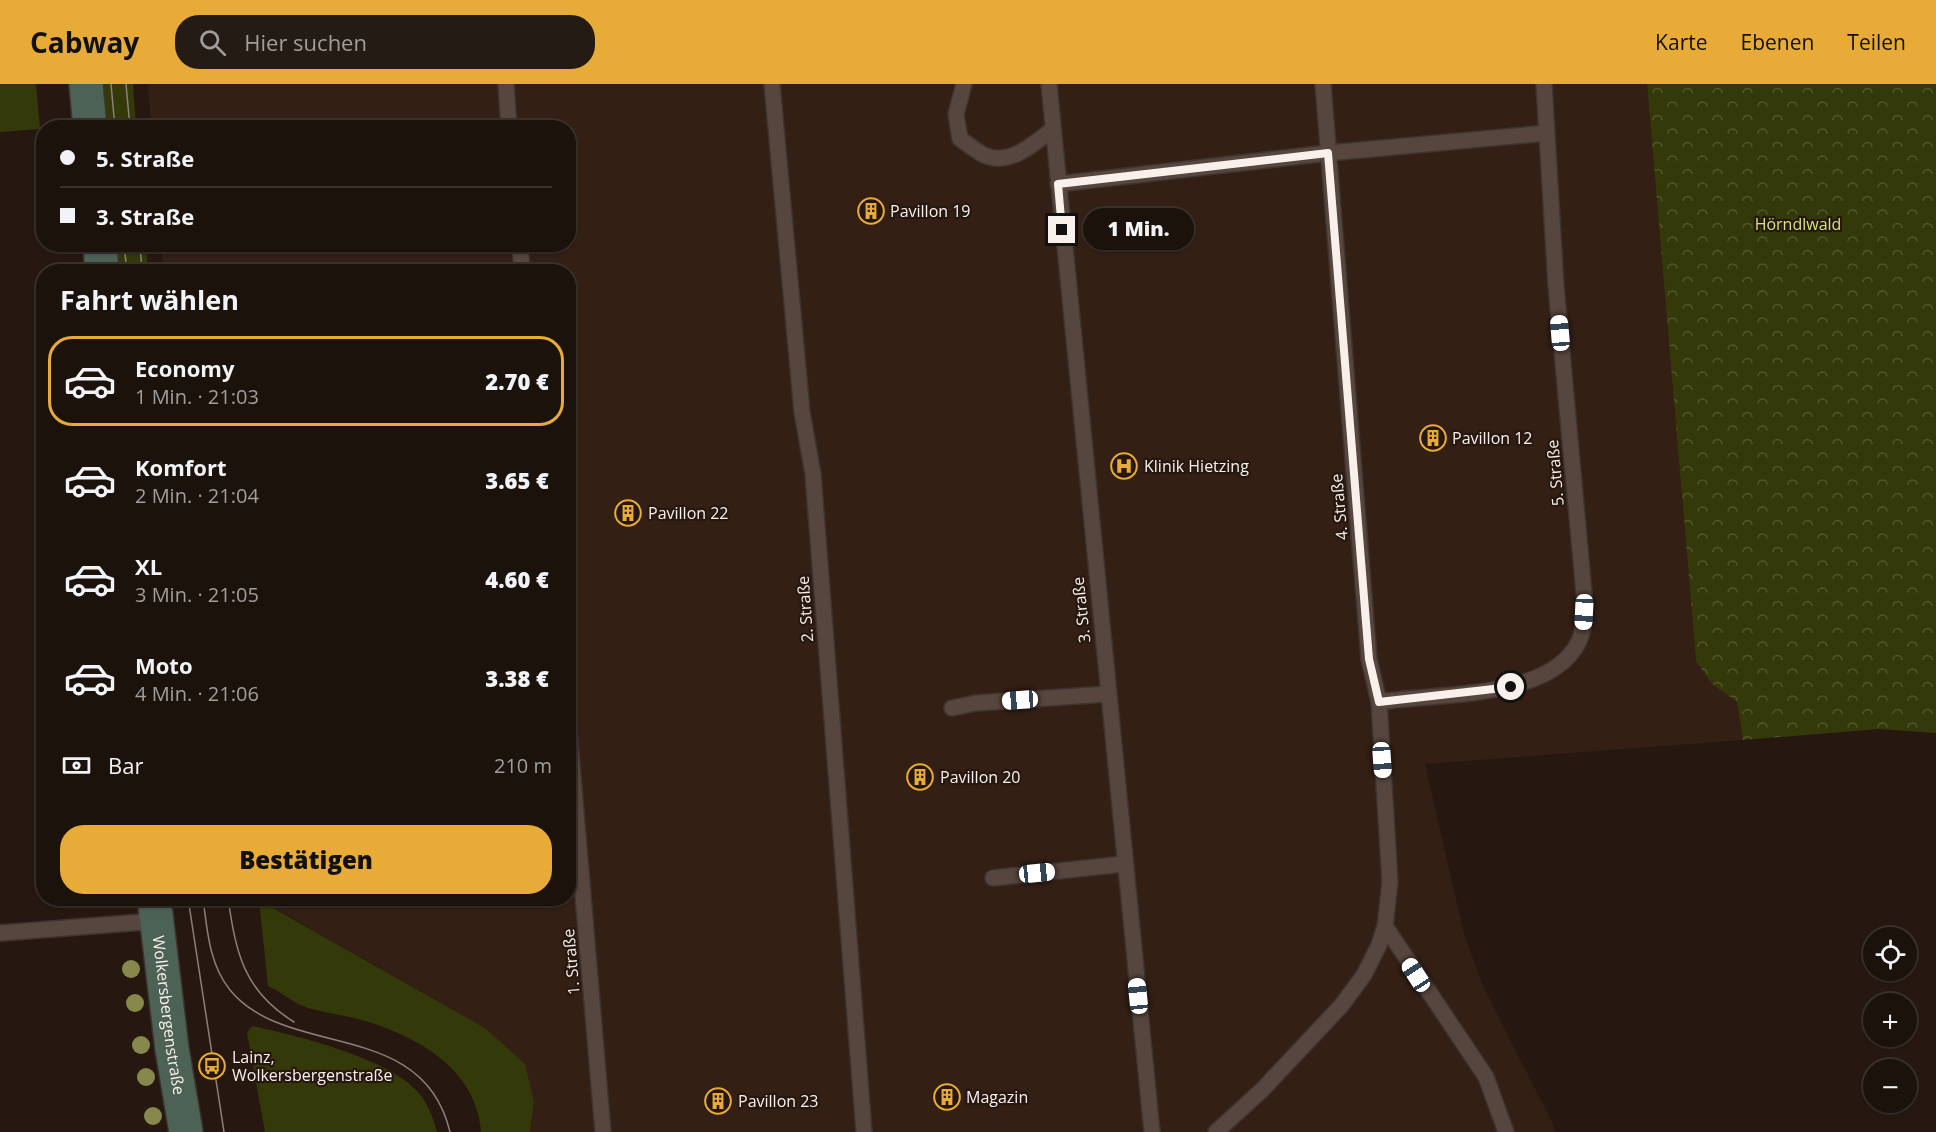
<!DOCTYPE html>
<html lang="de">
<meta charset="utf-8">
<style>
:root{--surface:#1c120c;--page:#251b15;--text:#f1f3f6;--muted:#a09e9d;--line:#3a322d;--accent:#e8ab37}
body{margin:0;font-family:"Open Sans",sans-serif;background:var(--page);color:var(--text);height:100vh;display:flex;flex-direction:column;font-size:22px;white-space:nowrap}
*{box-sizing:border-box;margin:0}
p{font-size:20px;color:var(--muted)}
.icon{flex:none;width:33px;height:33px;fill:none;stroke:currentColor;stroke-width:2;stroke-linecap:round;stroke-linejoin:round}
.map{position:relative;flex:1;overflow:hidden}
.details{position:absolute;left:36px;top:180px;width:540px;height:642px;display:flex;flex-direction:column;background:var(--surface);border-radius:24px;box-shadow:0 2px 4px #0004,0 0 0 2px var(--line)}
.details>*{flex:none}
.hud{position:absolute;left:36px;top:36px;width:540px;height:132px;border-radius:24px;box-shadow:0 2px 4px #0004,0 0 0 2px var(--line);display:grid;align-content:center;height:132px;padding:0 24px;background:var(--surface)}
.fabs{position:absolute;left:1863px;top:843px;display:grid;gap:12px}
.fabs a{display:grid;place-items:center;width:54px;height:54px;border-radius:50%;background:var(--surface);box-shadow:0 2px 4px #0004,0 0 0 2px var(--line);font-size:30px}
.end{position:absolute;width:27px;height:27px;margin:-14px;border:8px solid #faf0eb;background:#111;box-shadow:0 0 0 3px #111}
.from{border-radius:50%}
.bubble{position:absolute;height:42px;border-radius:21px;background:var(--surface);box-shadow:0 2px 4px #0004,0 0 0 2px var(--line);font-size:20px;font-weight:800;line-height:42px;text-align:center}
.car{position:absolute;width:18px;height:36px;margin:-18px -9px;border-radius:8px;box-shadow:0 0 4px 2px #0007;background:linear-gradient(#fff 24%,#345 0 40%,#fff 0 76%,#345 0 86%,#fff 0)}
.hud b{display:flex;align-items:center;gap:21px;height:57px;font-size:22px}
.hud b+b{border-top:2px solid var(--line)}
.hud i{width:15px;height:15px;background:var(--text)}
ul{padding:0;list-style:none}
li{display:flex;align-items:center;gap:18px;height:90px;margin:0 12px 9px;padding:0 12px;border:3px solid transparent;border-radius:24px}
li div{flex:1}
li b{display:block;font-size:22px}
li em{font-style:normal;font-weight:800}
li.active{border-color:var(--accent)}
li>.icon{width:54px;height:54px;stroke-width:1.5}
h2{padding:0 24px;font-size:27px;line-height:72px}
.pay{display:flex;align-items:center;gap:15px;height:66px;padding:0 24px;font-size:22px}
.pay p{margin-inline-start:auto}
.button{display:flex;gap:12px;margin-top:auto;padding:12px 24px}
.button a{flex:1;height:69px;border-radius:24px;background:var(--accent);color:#111;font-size:24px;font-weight:800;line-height:69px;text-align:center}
header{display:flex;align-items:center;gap:36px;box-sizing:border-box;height:84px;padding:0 30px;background:var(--accent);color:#111}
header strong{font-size:28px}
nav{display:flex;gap:33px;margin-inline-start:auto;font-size:21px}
.search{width:420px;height:54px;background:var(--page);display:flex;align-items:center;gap:15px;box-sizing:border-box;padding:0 21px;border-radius:24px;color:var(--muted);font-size:22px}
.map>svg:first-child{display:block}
.built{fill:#331f14}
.green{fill:#343909}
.forest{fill:url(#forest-crowns)}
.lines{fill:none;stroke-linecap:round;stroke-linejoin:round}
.lane-casing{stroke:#3d3330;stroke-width:18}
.secondary-casing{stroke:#3d3330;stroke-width:36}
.lane{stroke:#56463d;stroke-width:15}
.secondary{stroke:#4c6255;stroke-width:33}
.tram{stroke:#8c807a;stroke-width:1.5}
.tree{fill:#86884c}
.route{stroke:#faf0eb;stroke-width:8}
.labels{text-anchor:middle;stroke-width:4.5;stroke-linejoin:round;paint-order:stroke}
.poi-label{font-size:16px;fill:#faf0eb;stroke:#261810;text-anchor:start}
.park-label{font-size:16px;fill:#d4e37d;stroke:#261810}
.street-label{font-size:16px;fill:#faf0eb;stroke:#261810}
</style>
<header>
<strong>Cabway</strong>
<div class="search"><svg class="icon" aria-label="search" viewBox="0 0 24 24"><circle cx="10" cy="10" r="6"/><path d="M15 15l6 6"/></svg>Hier suchen</div>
<nav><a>Karte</a><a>Ebenen</a><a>Teilen</a></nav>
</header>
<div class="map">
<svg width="1936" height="1048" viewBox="0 0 1936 1048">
<defs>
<pattern id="forest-crowns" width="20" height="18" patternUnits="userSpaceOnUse" patternTransform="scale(1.5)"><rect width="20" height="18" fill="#343909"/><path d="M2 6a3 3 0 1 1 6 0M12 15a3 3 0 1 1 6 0" fill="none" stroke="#52562d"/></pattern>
</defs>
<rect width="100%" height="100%" fill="#261810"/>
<path class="built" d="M148,0H1647L1696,577L1712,600L1737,618L1743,656L1425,680L1464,850L1483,902L1553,1040L1555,1048H530L534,1018L485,944L259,815L568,814V188L163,187L161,161L568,160V44L151,43Z"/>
<g class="green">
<path d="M0,0H36L40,45L0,48Z"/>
<path d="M102,0H133L136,43H106Z"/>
<path d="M116,161H146L148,187H118Z"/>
<path d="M259,816L485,944L525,980L534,1018L530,1048H481C477,985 417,952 362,936C344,931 325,929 308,924C292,919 281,907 268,902Z"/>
<path d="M252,942C293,950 390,975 417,1007C428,1019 433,1033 437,1048H265L247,949Z"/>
</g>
<path class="forest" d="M1647,0H1936V649L1879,645L1743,656L1737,618L1712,600L1696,577Z"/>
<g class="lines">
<g class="lane-casing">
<g id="lane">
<path d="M506,0L509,44"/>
<path d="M772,0L802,328L813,390L864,1048"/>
<path d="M964,0L956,30L960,55C968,60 976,67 984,71C1009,83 1035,59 1053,45"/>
<path d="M1049,0L1152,1048"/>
<path d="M1058,100L1328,69L1547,49"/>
<path d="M520,160L522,188"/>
<path d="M1379,618C1435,609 1549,616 1578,559C1586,544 1584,525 1584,509L1556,202L1544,0"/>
<path d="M952,624L976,619L1107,610"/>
<path d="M568,634L603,1048"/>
<path d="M993,794L1124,780"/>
<path d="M1385,842L1486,993L1506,1048"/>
<path d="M0,849L156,837"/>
<path d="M1216,1048L1262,1006L1341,922L1364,891L1379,861L1385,842L1390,798L1379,618L1369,575L1323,0"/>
</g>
</g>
<g class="secondary-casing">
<g id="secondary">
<path d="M86,0L90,44"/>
<path d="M100,160L102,188"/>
<path id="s1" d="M154,814L172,965L186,1048"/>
</g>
</g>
<use href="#lane" class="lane"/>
<use href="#secondary" class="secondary"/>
<g class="tram">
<path d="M111,0L115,44"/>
<path d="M126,0L130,44"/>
<path d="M124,160L127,188"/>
<path d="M140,160L142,188"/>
<path d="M188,814L224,1048"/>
<path d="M203,814C207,845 209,880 230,906C287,976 423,933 450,1048"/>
<path d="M228,814C236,870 244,907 294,938"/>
</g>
</g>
<g class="tree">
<circle cx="131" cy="885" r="9"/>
<circle cx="135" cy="919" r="9"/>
<circle cx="141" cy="961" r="9"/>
<circle cx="146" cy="993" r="9"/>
<circle cx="153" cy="1032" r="9"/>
</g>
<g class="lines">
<path class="route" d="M1062,146L1058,100L1328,69L1369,575L1379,618L1511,603"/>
</g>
<defs>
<g id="building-ring" transform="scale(1.35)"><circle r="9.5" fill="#261810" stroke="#e8ab37" stroke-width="1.5"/><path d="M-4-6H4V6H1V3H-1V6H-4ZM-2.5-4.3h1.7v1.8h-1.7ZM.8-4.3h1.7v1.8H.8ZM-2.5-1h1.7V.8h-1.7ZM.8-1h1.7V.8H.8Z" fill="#e8ab37"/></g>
<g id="hospital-ring" transform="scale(1.35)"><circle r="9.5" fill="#261810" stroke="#e8ab37" stroke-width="1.5"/><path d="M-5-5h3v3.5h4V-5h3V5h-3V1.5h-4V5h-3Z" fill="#e8ab37"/></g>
<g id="bus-ring" transform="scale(1.35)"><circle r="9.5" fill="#261810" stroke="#e8ab37" stroke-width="1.5"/><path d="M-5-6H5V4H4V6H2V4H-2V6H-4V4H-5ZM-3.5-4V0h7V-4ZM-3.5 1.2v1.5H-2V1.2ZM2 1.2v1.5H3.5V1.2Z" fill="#e8ab37"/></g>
</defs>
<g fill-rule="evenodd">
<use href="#building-ring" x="871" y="127"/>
<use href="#building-ring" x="1433" y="354"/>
<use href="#hospital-ring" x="1124" y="382"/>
<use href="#building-ring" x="628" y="429"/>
<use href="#building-ring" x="920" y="693"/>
<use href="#bus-ring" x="212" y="982"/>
<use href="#building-ring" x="947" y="1013"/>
<use href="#building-ring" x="718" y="1017"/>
</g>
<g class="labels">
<g class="poi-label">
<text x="890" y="133">Pavillon 19</text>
<text x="1452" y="360">Pavillon 12</text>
<text x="1144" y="388">Klinik Hietzing</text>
<text x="648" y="435">Pavillon 22</text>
<text x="940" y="699">Pavillon 20</text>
<text x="232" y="979">Lainz,<tspan x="232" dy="18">Wolkersbergenstraße</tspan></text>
<text x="966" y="1019">Magazin</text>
<text x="738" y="1023">Pavillon 23</text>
</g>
<g class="park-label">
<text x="1798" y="146">Hörndlwald</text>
</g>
<g class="street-label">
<text transform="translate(1555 389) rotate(-95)" y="6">5. Straße</text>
<text transform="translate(1339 423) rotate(-95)" y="6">4. Straße</text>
<text transform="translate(805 525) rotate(-94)" y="6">2. Straße</text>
<text transform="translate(1081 526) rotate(-96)" y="6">3. Straße</text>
<text transform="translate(571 878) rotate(-95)" y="6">1. Straße</text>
<text dy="6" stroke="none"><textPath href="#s1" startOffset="118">Wolkersbergenstraße</textPath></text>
</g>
</g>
</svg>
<div class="fabs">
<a><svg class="icon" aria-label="locate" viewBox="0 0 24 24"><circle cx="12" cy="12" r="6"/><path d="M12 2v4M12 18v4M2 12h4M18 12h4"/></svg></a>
<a>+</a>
<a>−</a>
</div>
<i class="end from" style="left:1511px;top:603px"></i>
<i class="end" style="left:1062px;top:146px"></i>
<div class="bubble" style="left:1083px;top:124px;width:111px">1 Min.</div>
<i class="car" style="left:1560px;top:249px;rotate:355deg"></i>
<i class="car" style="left:1584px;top:528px;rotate:183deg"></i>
<i class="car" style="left:1020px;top:616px;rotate:266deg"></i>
<i class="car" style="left:1382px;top:676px;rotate:176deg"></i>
<i class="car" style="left:1037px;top:789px;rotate:84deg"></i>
<i class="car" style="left:1416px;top:891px;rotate:327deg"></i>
<i class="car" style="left:1138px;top:912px;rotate:354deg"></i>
<div class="hud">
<b><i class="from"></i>5. Straße</b>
<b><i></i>3. Straße</b>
</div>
<section class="details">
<h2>Fahrt wählen</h2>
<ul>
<li class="active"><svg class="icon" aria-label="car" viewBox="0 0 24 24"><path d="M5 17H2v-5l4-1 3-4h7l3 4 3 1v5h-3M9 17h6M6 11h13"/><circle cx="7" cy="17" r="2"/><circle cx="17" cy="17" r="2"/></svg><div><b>Economy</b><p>1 Min. · 21:03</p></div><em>2.70 €</em></li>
<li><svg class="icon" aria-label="car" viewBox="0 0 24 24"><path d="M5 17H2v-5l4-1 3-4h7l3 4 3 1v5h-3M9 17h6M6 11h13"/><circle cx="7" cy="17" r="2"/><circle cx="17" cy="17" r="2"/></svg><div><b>Komfort</b><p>2 Min. · 21:04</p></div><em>3.65 €</em></li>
<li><svg class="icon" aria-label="car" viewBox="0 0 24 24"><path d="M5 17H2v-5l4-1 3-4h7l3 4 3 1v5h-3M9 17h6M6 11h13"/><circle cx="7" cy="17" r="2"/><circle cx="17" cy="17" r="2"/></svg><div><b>XL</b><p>3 Min. · 21:05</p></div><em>4.60 €</em></li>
<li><svg class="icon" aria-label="car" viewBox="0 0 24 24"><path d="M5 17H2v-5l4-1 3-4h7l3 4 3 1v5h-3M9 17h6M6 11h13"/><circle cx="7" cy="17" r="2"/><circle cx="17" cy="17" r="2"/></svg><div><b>Moto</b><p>4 Min. · 21:06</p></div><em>3.38 €</em></li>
</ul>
<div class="pay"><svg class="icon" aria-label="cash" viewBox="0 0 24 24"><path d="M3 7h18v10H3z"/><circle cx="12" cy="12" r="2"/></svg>Bar<p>210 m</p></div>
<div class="button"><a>Bestätigen</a></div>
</section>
</div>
